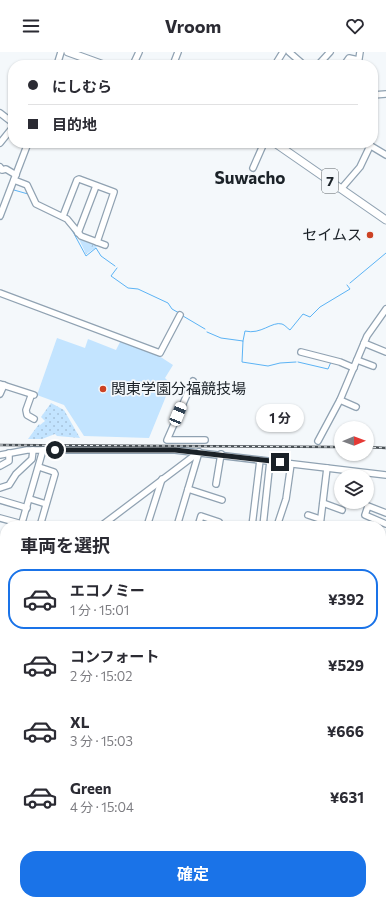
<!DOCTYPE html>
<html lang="ja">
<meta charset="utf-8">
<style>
:root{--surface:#fff;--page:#f7f7f7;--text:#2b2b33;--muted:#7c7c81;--line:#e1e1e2;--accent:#1a73e8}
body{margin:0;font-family:Commissioner,"Noto Sans JP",sans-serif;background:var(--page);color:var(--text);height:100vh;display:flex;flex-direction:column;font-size:15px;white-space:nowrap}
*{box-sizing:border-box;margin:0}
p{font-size:13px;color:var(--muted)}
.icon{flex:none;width:22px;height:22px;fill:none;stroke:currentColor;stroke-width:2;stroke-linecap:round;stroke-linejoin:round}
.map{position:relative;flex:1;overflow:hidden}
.panel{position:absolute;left:0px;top:469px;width:386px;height:384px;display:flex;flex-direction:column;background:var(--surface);border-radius:16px 16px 0 0;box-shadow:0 1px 3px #0004}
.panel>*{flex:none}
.guide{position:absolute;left:8px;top:8px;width:370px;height:88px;border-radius:16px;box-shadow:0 1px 3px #0004;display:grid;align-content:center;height:88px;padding:0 20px;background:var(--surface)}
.needle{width:26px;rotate:89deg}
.controls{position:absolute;left:334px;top:369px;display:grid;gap:8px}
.controls a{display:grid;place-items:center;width:40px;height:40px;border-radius:50%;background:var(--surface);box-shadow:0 1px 3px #0004;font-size:20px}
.end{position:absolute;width:18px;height:18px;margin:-9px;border:5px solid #1b2228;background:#fff;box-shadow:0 0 0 2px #fff}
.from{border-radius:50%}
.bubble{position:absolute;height:28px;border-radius:14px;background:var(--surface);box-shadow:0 1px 3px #0004;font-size:13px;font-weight:700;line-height:28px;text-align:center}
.car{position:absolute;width:12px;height:24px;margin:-12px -6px;border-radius:5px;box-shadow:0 0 3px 1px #0007;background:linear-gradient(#fff 24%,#345 0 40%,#fff 0 76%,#345 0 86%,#fff 0)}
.guide b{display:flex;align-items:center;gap:14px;height:38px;font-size:15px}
.guide b+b{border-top:1px solid var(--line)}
.guide i{width:10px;height:10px;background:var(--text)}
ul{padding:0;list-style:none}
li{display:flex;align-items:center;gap:12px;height:60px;margin:0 8px 6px;padding:0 12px;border:2px solid transparent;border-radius:16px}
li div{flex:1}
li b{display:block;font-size:15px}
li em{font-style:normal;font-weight:700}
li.selected{border-color:var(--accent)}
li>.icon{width:36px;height:36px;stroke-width:1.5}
h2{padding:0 20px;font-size:18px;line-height:48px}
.action{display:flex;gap:8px;margin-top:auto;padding:8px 20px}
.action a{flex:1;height:46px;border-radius:16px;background:var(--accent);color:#fff;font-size:16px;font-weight:700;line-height:46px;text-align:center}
header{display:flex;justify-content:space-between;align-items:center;height:52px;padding:0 20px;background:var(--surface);font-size:18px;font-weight:700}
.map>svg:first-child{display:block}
.grass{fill:url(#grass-dots)}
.forest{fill:url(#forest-crowns)}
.wetland{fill:url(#wetland-marsh)}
.pitch{fill:#c3e4ff}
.water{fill:url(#water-rules)}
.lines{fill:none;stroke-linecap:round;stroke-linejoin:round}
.stream{stroke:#5bb3f5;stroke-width:1}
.minor-casing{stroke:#90a2b2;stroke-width:8}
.major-casing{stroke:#90a2b2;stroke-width:9}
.minor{stroke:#fff;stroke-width:5.5}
.major{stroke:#fff;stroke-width:7}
.rail-casing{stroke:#4a5156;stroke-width:2.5}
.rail{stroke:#f4f8fb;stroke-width:1;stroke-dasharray:3;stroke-linecap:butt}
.route{stroke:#1b2228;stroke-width:5}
.poi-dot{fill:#cc4224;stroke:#f4f8fb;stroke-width:1.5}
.labels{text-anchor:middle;stroke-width:3.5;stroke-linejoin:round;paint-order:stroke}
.shield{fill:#f4f8fb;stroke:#5c6267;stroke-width:1}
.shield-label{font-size:14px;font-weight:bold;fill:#1b2228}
.poi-label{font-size:15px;fill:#1b2228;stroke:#f4f8fb;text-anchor:end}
.quarter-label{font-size:17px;font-weight:bold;fill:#1b2228;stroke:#f4f8fb}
</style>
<header><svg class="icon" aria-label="menu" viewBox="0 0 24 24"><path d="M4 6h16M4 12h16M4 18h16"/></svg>Vroom<svg class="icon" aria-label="heart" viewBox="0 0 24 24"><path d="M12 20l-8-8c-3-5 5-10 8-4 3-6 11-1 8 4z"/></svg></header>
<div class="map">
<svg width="386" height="853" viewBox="0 0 386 853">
<defs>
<pattern id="grass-dots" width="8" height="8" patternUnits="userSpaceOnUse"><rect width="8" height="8" fill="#c3e4ff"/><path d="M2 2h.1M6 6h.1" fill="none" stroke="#a7c3db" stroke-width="1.8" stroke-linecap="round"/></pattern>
<pattern id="forest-crowns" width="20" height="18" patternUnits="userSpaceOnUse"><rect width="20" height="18" fill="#c3e4ff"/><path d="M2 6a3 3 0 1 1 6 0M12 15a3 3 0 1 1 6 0" fill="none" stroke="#a7c3db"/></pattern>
<pattern id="wetland-marsh" width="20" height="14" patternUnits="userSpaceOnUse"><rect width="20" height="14" fill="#c3e4ff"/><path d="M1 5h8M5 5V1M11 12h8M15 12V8" fill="none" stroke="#a7c3db"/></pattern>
<pattern id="water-rules" width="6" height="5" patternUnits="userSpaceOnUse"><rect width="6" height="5" fill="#5bb3f5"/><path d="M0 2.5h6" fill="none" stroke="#4a91c6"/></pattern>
</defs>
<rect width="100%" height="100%" fill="#f4f8fb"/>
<path class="grass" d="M51,351L64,358L80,386L57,384L55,382L42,387H28L39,372L40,373L45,369L41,365Z"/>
<g class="forest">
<path d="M78,185L98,192L97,195L86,202Z"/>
<path d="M103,848H257L254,853H163L157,851L154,853H103Z"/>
</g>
<g class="wetland">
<path d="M0,504L5,505V688L0,689Z"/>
<path d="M5,728V757L0,761V733Z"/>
</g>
<path class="pitch" d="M57,286L85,296L88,287L116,298L121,288L156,302L173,313L165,326L171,332L149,386L84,384L64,353L37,343Z"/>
<path class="water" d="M5,688V728L0,733V689Z"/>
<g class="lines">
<g class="stream">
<path d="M14,138L28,142L33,153L37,155"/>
<path d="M72,178L86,204L96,196L101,204L115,214"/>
<path d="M117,216L111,224L128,236L138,237L168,251L172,257L179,261"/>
<path d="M350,231L386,201"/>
<path d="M183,264L205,277"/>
<path d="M207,280L221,286L243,289L242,310L268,314L280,311L296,310"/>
<path d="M243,289L245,279C261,283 272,269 282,272C285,273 287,276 290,278L303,262L310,265L320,255L350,237L347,233"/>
<path d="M298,310L328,317L331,310"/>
<path d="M381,587L386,585"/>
<path d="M0,774L5,770"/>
</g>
<g class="minor-casing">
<g id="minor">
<path d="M289,0L304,13"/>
<path d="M57,13L61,0"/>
<path d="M133,13L139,0"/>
<path d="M173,13L178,0"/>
<path d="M275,13L283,0"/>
<path d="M318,13L330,0"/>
<path d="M344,13L349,6L358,8"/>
<path d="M358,13L360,0"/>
<path d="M373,43L386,42"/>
<path d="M0,61L13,71"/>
<path d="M0,91L13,75"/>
<path d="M366,91L386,103"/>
<path d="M0,115L2,118L6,117L16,123"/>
<path d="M253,116L264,91"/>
<path d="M14,128L27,133L36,152L67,167L81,184L105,193"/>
<path d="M341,137L360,115L370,94"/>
<path d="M0,164L28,91"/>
<path d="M63,164L77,128L79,127L114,140L97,190"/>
<path d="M78,181L96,134"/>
<path d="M0,241L160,301L180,263"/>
<path d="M364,291L386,300"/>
<path d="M301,300L340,310L354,316"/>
<path d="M357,308L373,314"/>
<path d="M193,329L167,388H205"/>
<path d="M0,332L34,343"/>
<path d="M0,342L4,333"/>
<path d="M31,344L26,358L27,363L34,367"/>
<path d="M340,348L356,355"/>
<path d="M318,389L340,348L367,284L386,257"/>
<path d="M0,403L27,398H175L386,423"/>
<path d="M0,414L9,409V401"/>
<path d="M39,415L54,420L55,422L40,474"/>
<path d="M216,432L221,402"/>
<path d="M0,436L9,433L16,422L32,407L33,398"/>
<path d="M188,437L222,448"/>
<path d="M30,447L46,452"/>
<path d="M0,448L27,456"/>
<path d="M323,451L342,458"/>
<path d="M386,461L368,454L365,463L386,472"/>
<path d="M308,463L320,467"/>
<path d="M0,466L22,472"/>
<path d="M21,474L43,398"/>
<path d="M101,474L199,400"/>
<path d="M147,474L162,427"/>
<path d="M177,474L199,400"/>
<path d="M198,474L201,464L219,470L218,474"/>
<path d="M252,474L260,408"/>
<path d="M263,474L270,409"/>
<path d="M277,474L286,447L291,412"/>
<path d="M320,474L327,416"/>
<path d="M381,497L386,492"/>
<path d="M0,503H5"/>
<path d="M381,524L386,517"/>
<path d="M381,546H386"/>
<path d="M381,666H386"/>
<path d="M381,701L386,705"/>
<path d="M381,730L386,722"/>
<path d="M381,789L386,777"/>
<path d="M0,841L5,842"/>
<path d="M30,848L46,853"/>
<path d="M313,848L314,853"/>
<path d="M346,848L359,853"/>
<path d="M71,853L73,848"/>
<path d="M335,853L338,848"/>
</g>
</g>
<g class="major-casing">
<g id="major">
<path d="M68,0L104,13"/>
<path d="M275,91L386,168"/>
</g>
</g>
<use href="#minor" class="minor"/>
<use href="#major" class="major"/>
<g class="rail-casing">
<g id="rail">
<path d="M0,393L341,395"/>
<path d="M367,395L386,396"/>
</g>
</g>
<use href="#rail" class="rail"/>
</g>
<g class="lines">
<path class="route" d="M55,398H175L280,410"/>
</g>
<g class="poi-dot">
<circle cx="370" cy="183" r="4"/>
<circle cx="103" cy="337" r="4"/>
</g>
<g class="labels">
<rect class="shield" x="322" y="117" width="16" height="24" rx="3"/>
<g class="shield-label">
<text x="330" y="134">7</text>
</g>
<g class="poi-label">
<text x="362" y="188">セイムス</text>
<text x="111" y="342" text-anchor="start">関東学園分福競技場</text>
</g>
<g class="quarter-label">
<text x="250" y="132">Suwacho</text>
</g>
</g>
</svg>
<div class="controls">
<a><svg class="needle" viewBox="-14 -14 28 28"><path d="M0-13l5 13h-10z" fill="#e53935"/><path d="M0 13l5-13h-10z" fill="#7c7c81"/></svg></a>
<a><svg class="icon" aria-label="layers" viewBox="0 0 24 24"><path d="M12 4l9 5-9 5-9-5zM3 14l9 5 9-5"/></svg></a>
</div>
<i class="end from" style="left:55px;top:398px"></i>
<i class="end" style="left:280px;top:410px"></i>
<div class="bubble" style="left:256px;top:352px;width:48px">1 分</div>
<i class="car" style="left:178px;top:362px;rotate:22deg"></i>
<div class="guide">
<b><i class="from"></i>にしむら</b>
<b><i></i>目的地</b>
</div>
<section class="panel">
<h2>車両を選択</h2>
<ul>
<li class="selected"><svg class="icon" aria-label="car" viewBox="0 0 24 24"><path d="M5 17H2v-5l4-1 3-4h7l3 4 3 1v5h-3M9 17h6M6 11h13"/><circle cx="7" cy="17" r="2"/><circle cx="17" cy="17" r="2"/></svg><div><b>エコノミー</b><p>1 分 · 15:01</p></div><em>¥392</em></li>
<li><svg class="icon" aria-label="car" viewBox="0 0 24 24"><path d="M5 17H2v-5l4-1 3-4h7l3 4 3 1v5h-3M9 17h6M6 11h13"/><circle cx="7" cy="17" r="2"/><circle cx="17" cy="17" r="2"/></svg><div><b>コンフォート</b><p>2 分 · 15:02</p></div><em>¥529</em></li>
<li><svg class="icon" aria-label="car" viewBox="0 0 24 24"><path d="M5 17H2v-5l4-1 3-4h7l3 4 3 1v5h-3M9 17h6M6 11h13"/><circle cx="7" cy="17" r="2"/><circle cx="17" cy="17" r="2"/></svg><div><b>XL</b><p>3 分 · 15:03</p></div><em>¥666</em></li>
<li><svg class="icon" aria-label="car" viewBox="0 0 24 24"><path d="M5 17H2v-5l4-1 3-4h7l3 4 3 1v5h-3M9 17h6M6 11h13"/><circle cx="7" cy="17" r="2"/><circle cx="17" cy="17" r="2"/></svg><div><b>Green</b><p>4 分 · 15:04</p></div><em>¥631</em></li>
</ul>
<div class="action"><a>確定</a></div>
</section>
</div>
